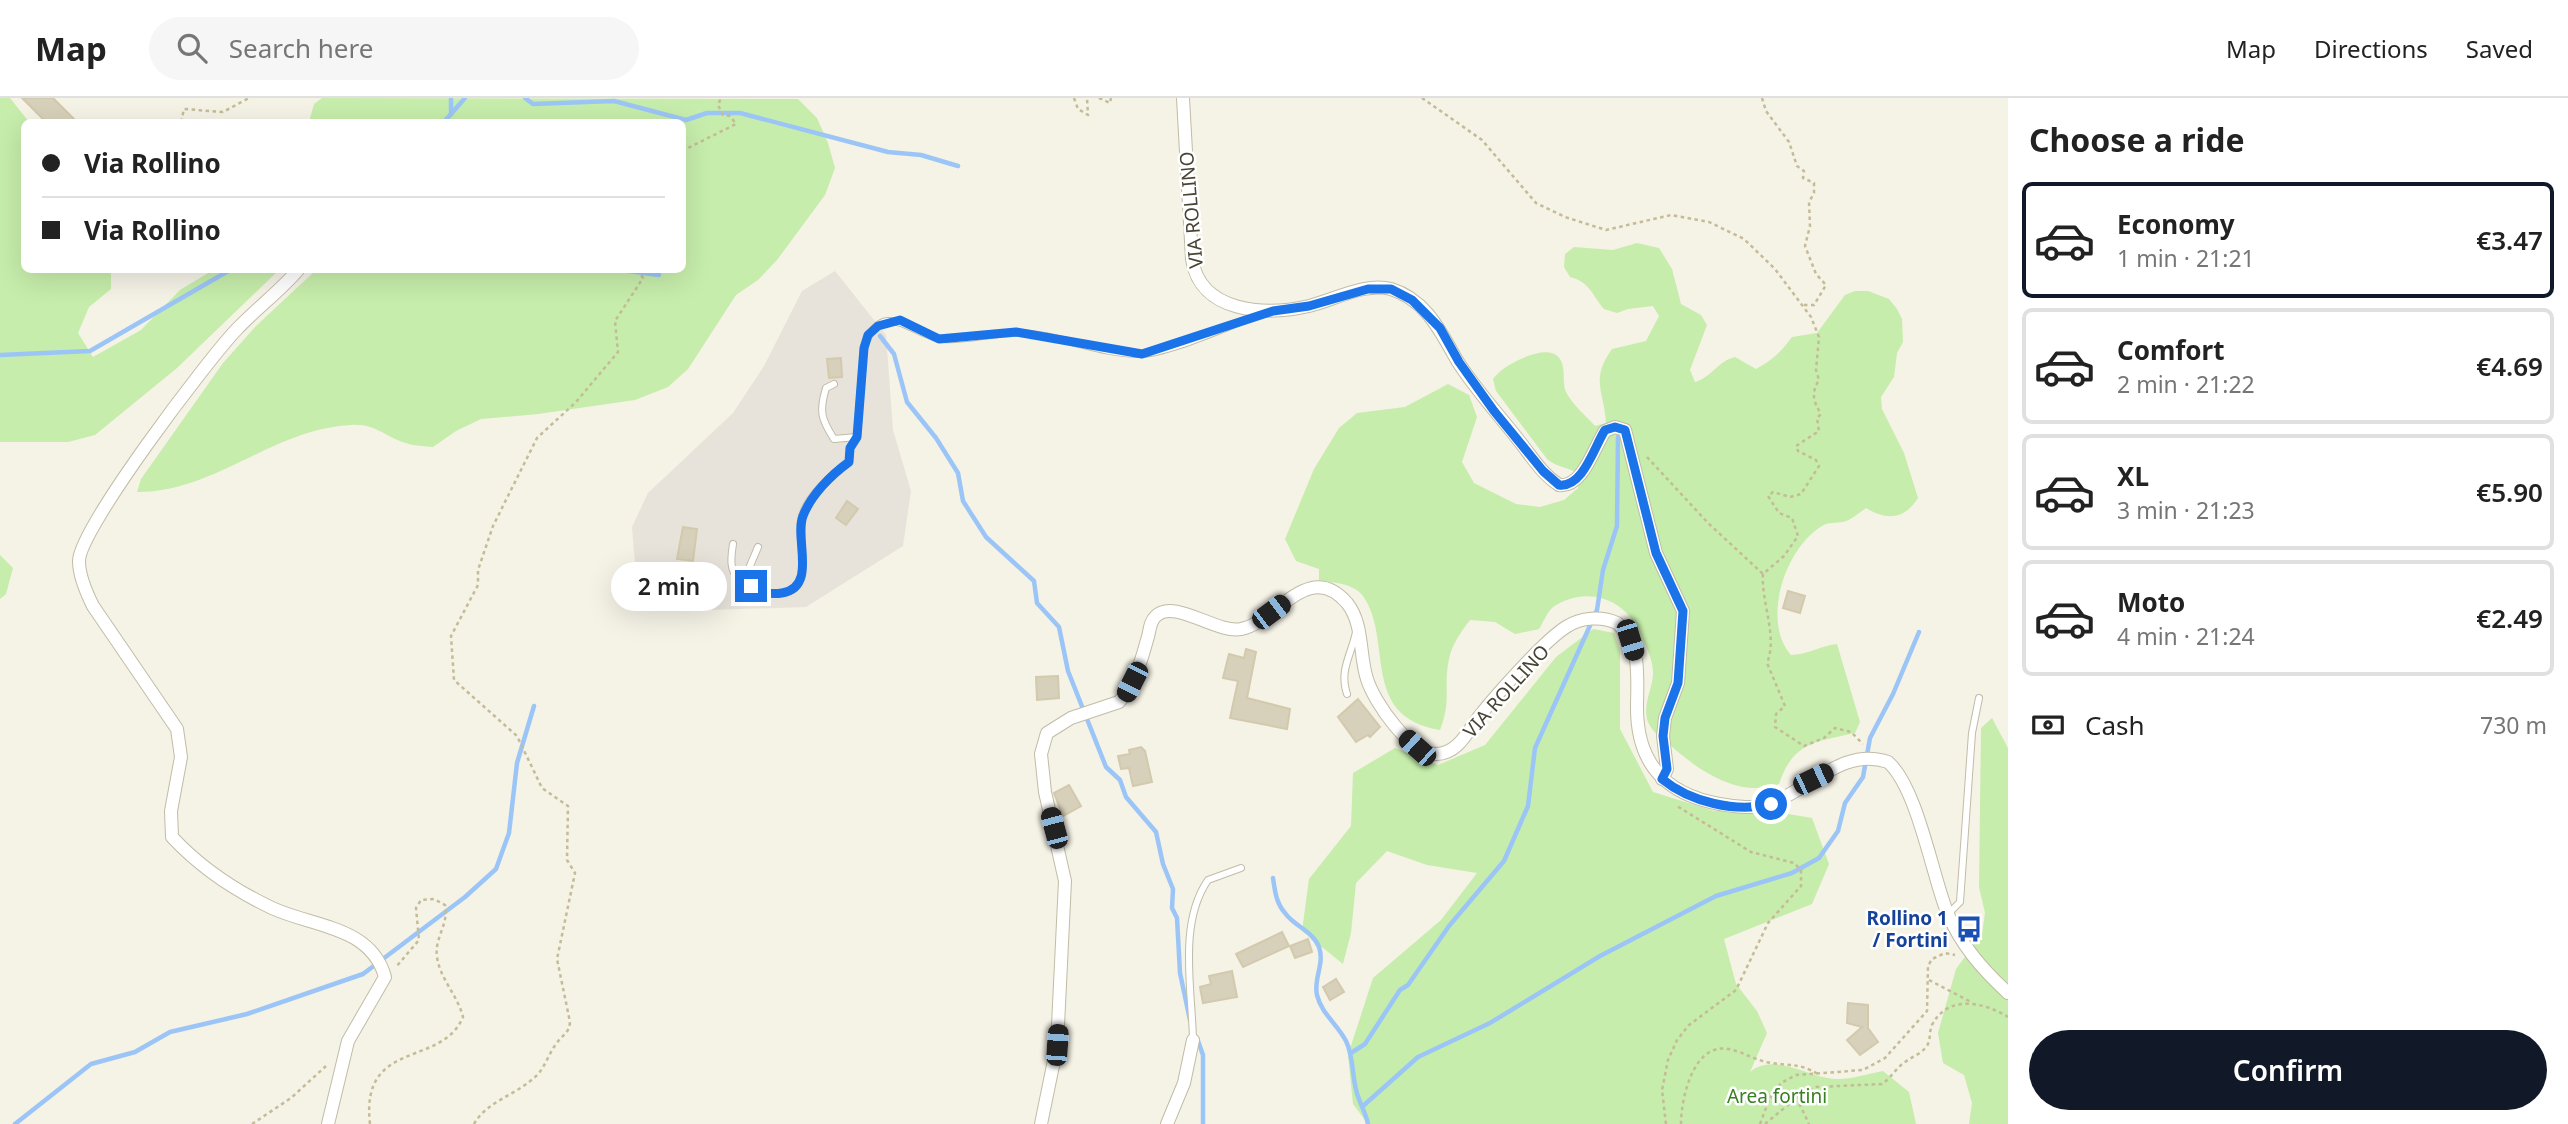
<!DOCTYPE html>
<meta charset="utf-8">
<style>
:root{--surface:#fff;--page:#f6f6f6;--text:#222;--muted:#767676;--line:#e0e0e0;--accent:#111827}
body{margin:0;font-family:"Noto Sans",sans-serif;background:var(--page);color:var(--text);height:100vh;display:flex;flex-direction:column;font-size:26px;white-space:nowrap}
*{box-sizing:border-box;margin:0}
p{font-size:23px;color:var(--muted)}
.icon{flex:none;width:38px;height:38px;fill:none;stroke:currentColor;stroke-width:2;stroke-linecap:round;stroke-linejoin:round}
.map{position:relative;flex:1;overflow:hidden}
.drawer{display:flex;flex-direction:column;background:var(--surface);width:560px}
.drawer>*{flex:none}
.hud{position:absolute;left:21px;top:21px;width:665px;height:154px;border-radius:10px;box-shadow:0 7px 28px #0002;display:grid;align-content:center;height:154px;padding:0 21px;background:var(--surface)}
.end{position:absolute;width:32px;height:32px;margin:-16px;border:9px solid #1a73e8;background:#fff;box-shadow:0 0 0 4px #fff}
.from{border-radius:50%}
.bubble{position:absolute;height:49px;border-radius:24px;background:var(--surface);box-shadow:0 7px 28px #0002;font-size:23px;font-weight:600;line-height:49px;text-align:center}
.car{position:absolute;width:21px;height:42px;margin:-21px -10px;border-radius:9px;box-shadow:0 0 5px 2px #0007;background:linear-gradient(#222 24%,#8ab4d8 0 40%,#222 0 76%,#8ab4d8 0 86%,#222 0)}
.hud b{display:flex;align-items:center;gap:24px;height:66px;font-size:26px}
.hud b+b{border-top:2px solid var(--line)}
.hud i{width:18px;height:18px;background:var(--text)}
ul{padding:0;list-style:none}
li{display:flex;align-items:center;gap:21px;height:116px;margin:0 14px 10px;padding:0 7px;border:4px solid var(--line);border-radius:10px}
li div{flex:1}
li b{display:block;font-size:26px}
li em{font-style:normal;font-weight:600}
li.selected{border-color:var(--accent)}
li>.icon{width:63px;height:63px;stroke-width:1.5}
h2{padding:0 21px;font-size:32px;line-height:84px}
.pay{display:flex;align-items:center;gap:18px;height:77px;padding:0 21px;font-size:26px}
.pay p{margin-inline-start:auto}
.cta{display:flex;gap:14px;margin-top:auto;padding:14px 21px}
.cta a{flex:1;height:80px;border-radius:42px;background:var(--accent);color:#fff;font-size:28px;font-weight:600;line-height:80px;text-align:center}
header{display:flex;align-items:center;gap:42px;box-sizing:border-box;height:98px;padding:0 35px;background:var(--surface);border-bottom:2px solid var(--line)}
header strong{font-size:33px}
nav{display:flex;gap:38px;margin-inline-start:auto;font-size:24px}
.search{width:490px;height:63px;background:var(--page);display:flex;align-items:center;gap:18px;box-sizing:border-box;padding:0 24px;border-radius:38px;color:var(--muted);font-size:26px}
main{display:flex;flex:1;min-height:0}
.map>svg:first-child{display:block}
.industrial{fill:#e7e3db}
.green{fill:#c6edab}
.lines{fill:none;stroke-linecap:round;stroke-linejoin:round}
.stream{stroke:#9cc5f7;stroke-width:4.5}
.building{fill:#d7d0ba;stroke:#d3c9ad;stroke-width:2}
.lane-casing{stroke:#c1bca7;stroke-width:8}
.street-casing{stroke:#c1bca7;stroke-width:14}
.path{stroke:#c4bb97;stroke-width:2.5;stroke-dasharray:3.5 3.5;stroke-linecap:butt}
.lane{stroke:#fff;stroke-width:6}
.street{stroke:#fff;stroke-width:12}
.route{stroke:#1a73e8;stroke-width:9}
.labels{text-anchor:middle;stroke-width:5;stroke-linejoin:round;paint-order:stroke}
.street-label{font-size:19px;fill:#484334;stroke:#fff}
.transit-label{font-size:19px;font-weight:bold;fill:#164399;stroke:#fff;text-anchor:end}
.park-label{font-size:19px;fill:#388022;stroke:#fff}
</style>
<header>
<strong>Map</strong>
<div class="search"><svg class="icon" aria-label="search" viewBox="0 0 24 24"><circle cx="10" cy="10" r="6"/><path d="M15 15l6 6"/></svg>Search here</div>
<nav><a>Map</a><a>Directions</a><a>Saved</a></nav>
</header>
<main>
<div class="map">
<svg width="2008" height="1026" viewBox="0 0 2008 1026">
<rect width="100%" height="100%" fill="#f5f2e6"/>
<path class="industrial" d="M835,173L886,237L893,332L911,393L903,448L806,509L679,513L637,491L632,429L648,395L733,315L764,268L802,193Z"/>
<g class="green">
<path d="M0,0H10L29,24H24V172H111V191L89,209L78,235L93,259L141,232L180,192L213,172H279L177,270L95,337L68,344H0Z"/>
<path d="M322,0L798,1L817,20L828,45L835,70L825,97L777,162L758,182L736,197L688,271L668,289L635,302L538,316L481,321L456,333L433,349C424,348 414,348 406,345C386,340 376,325 351,327C272,331 216,394 137,394L141,381L223,265L256,228L316,172H682V24H309L314,6Z"/>
<path d="M1637,145L1659,150L1672,171L1681,206L1701,217L1707,227L1690,272L1695,284C1712,279 1718,263 1735,259L1756,271C1773,262 1781,254 1792,239L1817,235L1845,197L1855,193H1868L1889,201L1897,211L1902,221L1903,244L1897,255L1894,279L1881,299L1882,311L1904,355L1918,400C1905,421 1887,423 1866,410C1859,415 1851,422 1843,424C1836,425 1828,424 1822,428C1785,450 1761,523 1791,557C1807,557 1820,548 1837,546L1860,624L1855,635C1815,644 1793,644 1779,686C1739,701 1698,672 1670,647C1662,641 1652,634 1648,624C1642,608 1652,592 1653,577C1654,562 1644,544 1638,531C1622,499 1584,488 1553,509C1547,514 1543,525 1539,531L1515,536L1495,524L1470,522C1461,534 1452,546 1449,561C1443,588 1452,601 1440,632C1359,619 1394,542 1363,498C1354,485 1333,485 1319,482V471L1296,463L1285,441L1314,371L1339,330L1357,315L1405,309L1448,286L1469,297L1477,319L1462,364L1474,385L1516,406L1540,409L1564,402L1578,390L1579,376C1568,369 1558,370 1547,361L1496,293L1493,281C1502,267 1542,247 1556,257C1568,266 1561,283 1566,294C1572,306 1585,317 1595,328L1606,325C1604,292 1590,282 1612,251L1646,243L1659,218L1653,208L1628,211L1617,215L1604,211C1592,197 1590,184 1570,179L1564,169L1565,156L1574,149L1613,152Z"/>
<path d="M0,457L13,470L6,496L0,501Z"/>
<path d="M1593,531L1614,535L1620,553V631L1653,694L1714,713H1771L1812,720L1829,766L1812,806L1724,841L1736,886L1757,913L1767,935L1750,974C1775,954 1807,979 1834,981C1851,982 1866,976 1883,973L1909,994L1916,1026H1368L1353,1006L1348,957L1373,880L1441,822L1477,775L1427,767L1387,753L1356,785L1351,835L1343,866L1302,833L1309,781L1351,728L1353,675L1395,650L1438,667L1485,647L1556,559Z"/>
<path d="M1992,620L2008,650V1026H1969L1972,1005L1964,977L1943,965L1938,935L1956,871L1982,836L1985,815L1979,789L1981,630Z"/>
</g>
<g class="lines">
<g class="stream">
<path d="M525,0L533,6L614,3L686,22L707,15H740L888,54L921,57L958,68"/>
<path d="M451,16V0"/>
<path d="M444,24L465,0"/>
<path d="M621,172L659,177"/>
<path d="M880,238L894,256L907,304L936,340L958,375L963,403L986,439L1034,483L1037,505L1059,529L1068,573L1106,669L1120,682L1126,699L1156,734L1163,766L1173,791L1172,810L1177,820L1180,875L1190,922"/>
<path d="M0,257L90,253L230,172"/>
<path d="M1273,780C1275,793 1276,805 1285,815C1294,828 1313,833 1319,849C1325,866 1313,881 1317,897C1321,915 1338,927 1346,943C1355,961 1351,983 1359,1001C1362,1010 1366,1016 1368,1026"/>
<path d="M1197,940L1203,957V1026"/>
<path d="M1351,955L1365,946L1400,892L1408,887L1449,828L1504,763L1528,708L1535,650L1597,512L1603,472L1617,428L1618,339"/>
<path d="M1363,1008L1418,959L1490,925L1600,858L1716,798L1792,775L1819,760L1838,733L1845,705L1863,679L1870,640L1893,596L1919,534"/>
<path d="M15,1026L91,966L135,954L170,934L247,916L363,876L465,799L496,771L509,735L517,665L534,608"/>
</g>
</g>
<g class="building">
<path d="M22,0H53L77,24H46Z"/>
<path d="M841,260L842,279L829,280L827,261Z"/>
<path d="M847,403L858,411L846,427L836,420Z"/>
<path d="M683,429L697,431L693,463L677,461Z"/>
<path d="M1788,493L1805,498L1800,515L1783,510Z"/>
<path d="M1246,551L1256,554L1247,600L1290,611L1287,631L1230,620L1238,583L1223,580L1229,556L1244,560Z"/>
<path d="M1058,578L1059,600L1037,602L1036,579Z"/>
<path d="M1358,601L1380,629L1370,639L1368,637L1356,644L1338,619Z"/>
<path d="M1141,649L1145,653L1152,684L1133,688L1129,670L1121,671L1118,658L1130,656L1129,652Z"/>
<path d="M1069,687L1081,708L1063,718L1054,695Z"/>
<path d="M1282,834L1289,848L1243,869L1236,856Z"/>
<path d="M1308,841L1312,854L1295,860L1290,848Z"/>
<path d="M1232,873L1237,899L1203,905L1200,889L1211,886L1209,878Z"/>
<path d="M1336,881L1344,894L1330,902L1323,889Z"/>
<path d="M1848,905L1868,907V930L1878,944L1860,957L1847,942L1862,929L1847,925Z"/>
</g>
<g class="lines">
<g class="lane-casing">
<g id="lane">
<path d="M834,286L826,290C819,313 821,321 834,341L857,339"/>
<path d="M733,446C731,459 729,473 739,481C751,492 764,496 779,495C816,493 797,444 801,422C805,400 832,376 849,364L850,350L857,339L864,249C883,196 915,240 943,241C968,243 993,234 1018,235C1059,236 1098,256 1140,256C1168,256 1232,226 1262,216"/>
<path d="M738,480L747,475L758,449"/>
<path d="M1347,596C1339,572 1351,558 1356,534"/>
<path d="M1948,816L1960,804L1972,635L1979,600"/>
<path d="M1193,942C1192,891 1178,825 1208,782L1241,770"/>
</g>
</g>
<g class="street-casing">
<g id="street">
<path d="M1183,0L1192,161C1200,215 1265,218 1309,208C1334,202 1365,184 1391,191C1427,202 1441,235 1458,264C1476,292 1499,317 1520,344C1532,359 1542,376 1559,387C1583,390 1594,349 1605,333L1615,329L1625,332L1656,455L1683,513L1678,585L1665,620L1663,638L1667,671L1662,681"/>
<path d="M298,172C280,193 257,210 237,231C209,260 79,431 79,463C79,478 86,494 93,508L177,631L181,659L171,713L172,739C199,768 236,793 272,810C313,829 371,828 385,879L348,943L328,1026"/>
<path d="M1041,1026L1057,948L1065,783L1045,694L1041,656L1047,635L1071,620L1119,604C1134,587 1141,564 1147,542C1150,534 1149,524 1156,518C1174,500 1217,536 1241,531C1276,525 1308,460 1347,505C1364,526 1359,557 1367,581C1374,604 1410,656 1436,656C1457,656 1467,635 1478,620C1495,598 1544,543 1566,529C1581,519 1602,518 1617,525C1642,545 1637,582 1637,610C1637,679 1681,705 1745,709C1797,712 1834,645 1888,664C1917,689 1932,776 1947,814C1961,847 1982,871 2008,895"/>
<path d="M1167,1026L1184,985L1193,942"/>
</g>
</g>
<g class="path">
<path d="M1074,0L1078,11L1088,17L1087,0"/>
<path d="M1099,0L1110,5L1111,0"/>
<path d="M1422,0L1482,42L1536,105L1565,119L1606,132L1671,117L1709,124L1744,141L1775,171L1811,219L1819,239L1816,272L1819,282C1811,295 1813,303 1821,316L1817,320L1819,333L1796,348L1798,353L1816,362L1819,368L1801,396L1790,399L1773,394L1768,398L1779,415L1792,420L1798,438L1784,458L1763,476C1761,505 1778,538 1767,565L1785,608L1776,616L1775,629L1804,648L1824,640L1835,630L1851,634L1863,646"/>
<path d="M1762,0L1766,13L1789,44L1797,68L1804,73L1803,80L1814,85V95L1809,104L1810,128L1805,148L1816,176L1826,187L1814,207H1804"/>
<path d="M181,24L184,11L223,14L249,0"/>
<path d="M682,53L736,26L730,18L723,17L718,7L721,0"/>
<path d="M1647,359L1708,425L1763,476"/>
<path d="M1929,882L1971,904"/>
<path d="M1776,990L1800,1007L1809,1026"/>
<path d="M252,1026L291,1000L326,968"/>
<path d="M370,1026C360,940 442,970 463,919C458,898 440,881 437,859C434,840 449,827 445,807L434,801L421,802L416,810L419,842L396,869"/>
<path d="M474,1026C487,1003 516,997 535,979C545,970 548,957 556,946C562,937 569,936 570,924L557,861L575,775L567,762L568,708L542,690L517,638L454,582L451,538L478,487V472L493,428L537,340L576,304L618,254L615,223L643,180L638,172"/>
<path d="M1666,1026L1662,992L1668,962L1677,942L1689,927L1736,892L1768,825L1801,788V772L1794,765L1751,754L1677,708"/>
<path d="M1681,1026C1681,1001 1693,944 1729,951C1743,954 1757,963 1771,965C1792,968 1799,965 1818,976"/>
<path d="M1760,1026L1769,1002L1781,985L1796,977L1863,972L1885,960L1927,913L1928,868L1932,861L1945,855L1955,857"/>
<path d="M1765,1026L1800,997L1816,989L1882,986C1891,980 1896,970 1905,964C1913,958 1921,956 1927,948C1931,941 1929,934 1932,927C1948,896 1984,904 2008,919"/>
</g>
<use href="#lane" class="lane"/>
<use href="#street" class="street"/>
</g>
<g class="lines">
<path class="route" d="M751,488C761,494 769,497 782,495C818,489 794,440 803,418C811,397 831,377 849,364L850,350L857,339L864,250L868,237L878,228L900,222L939,241L1016,234L1142,256L1273,213L1309,208L1368,191H1391L1412,202L1440,230L1459,264L1494,313L1543,373L1559,387C1583,390 1594,349 1605,332L1615,329L1625,332L1656,455L1683,513L1678,585L1665,620L1663,638L1667,671L1662,681C1690,704 1736,715 1771,706"/>
</g>
<defs>
<g id="bus-bare" transform="scale(2.1)"><path d="M-5-6H5V4H4V6H2V4H-2V6H-4V4H-5ZM-3.5-4V0h7V-4ZM-3.5 1.2v1.5H-2V1.2ZM2 1.2v1.5H3.5V1.2Z" fill="#1a4fb4" stroke="#fff" stroke-width="2.5" paint-order="stroke"/></g>
</defs>
<g fill-rule="evenodd">
<use href="#bus-bare" x="1969" y="831"/>
</g>
<g class="labels">
<g class="street-label">
<text transform="translate(1191 112) rotate(-95)" y="7">VIA ROLLINO</text>
<text transform="translate(1506 593) rotate(-48)" y="7">VIA ROLLINO</text>
</g>
<g class="transit-label">
<text x="1948" y="827">Rollino 1<tspan x="1948" dy="22">/ Fortini</tspan></text>
</g>
<g class="park-label">
<text x="1777" y="1005">Area fortini</text>
</g>
</g>
</svg>
<i class="end from" style="left:1771px;top:706px"></i>
<i class="end" style="left:751px;top:488px"></i>
<div class="bubble" style="left:611px;top:464px;width:116px">2 min</div>
<i class="car" style="left:1271px;top:514px;rotate:53deg"></i>
<i class="car" style="left:1630px;top:542px;rotate:163deg"></i>
<i class="car" style="left:1132px;top:584px;rotate:207deg"></i>
<i class="car" style="left:1417px;top:650px;rotate:312deg"></i>
<i class="car" style="left:1813px;top:681px;rotate:64deg"></i>
<i class="car" style="left:1054px;top:730px;rotate:345deg"></i>
<i class="car" style="left:1057px;top:947px;rotate:4deg"></i>
<div class="hud">
<b><i class="from"></i>Via Rollino</b>
<b><i></i>Via Rollino</b>
</div>
</div>
<section class="drawer">
<h2>Choose a ride</h2>
<ul>
<li class="selected"><svg class="icon" aria-label="car" viewBox="0 0 24 24"><path d="M5 17H2v-5l4-1 3-4h7l3 4 3 1v5h-3M9 17h6M6 11h13"/><circle cx="7" cy="17" r="2"/><circle cx="17" cy="17" r="2"/></svg><div><b>Economy</b><p>1 min · 21:21</p></div><em>€3.47</em></li>
<li><svg class="icon" aria-label="car" viewBox="0 0 24 24"><path d="M5 17H2v-5l4-1 3-4h7l3 4 3 1v5h-3M9 17h6M6 11h13"/><circle cx="7" cy="17" r="2"/><circle cx="17" cy="17" r="2"/></svg><div><b>Comfort</b><p>2 min · 21:22</p></div><em>€4.69</em></li>
<li><svg class="icon" aria-label="car" viewBox="0 0 24 24"><path d="M5 17H2v-5l4-1 3-4h7l3 4 3 1v5h-3M9 17h6M6 11h13"/><circle cx="7" cy="17" r="2"/><circle cx="17" cy="17" r="2"/></svg><div><b>XL</b><p>3 min · 21:23</p></div><em>€5.90</em></li>
<li><svg class="icon" aria-label="car" viewBox="0 0 24 24"><path d="M5 17H2v-5l4-1 3-4h7l3 4 3 1v5h-3M9 17h6M6 11h13"/><circle cx="7" cy="17" r="2"/><circle cx="17" cy="17" r="2"/></svg><div><b>Moto</b><p>4 min · 21:24</p></div><em>€2.49</em></li>
</ul>
<div class="pay"><svg class="icon" aria-label="cash" viewBox="0 0 24 24"><path d="M3 7h18v10H3z"/><circle cx="12" cy="12" r="2"/></svg>Cash<p>730 m</p></div>
<div class="cta"><a>Confirm</a></div>
</section>
</main>
